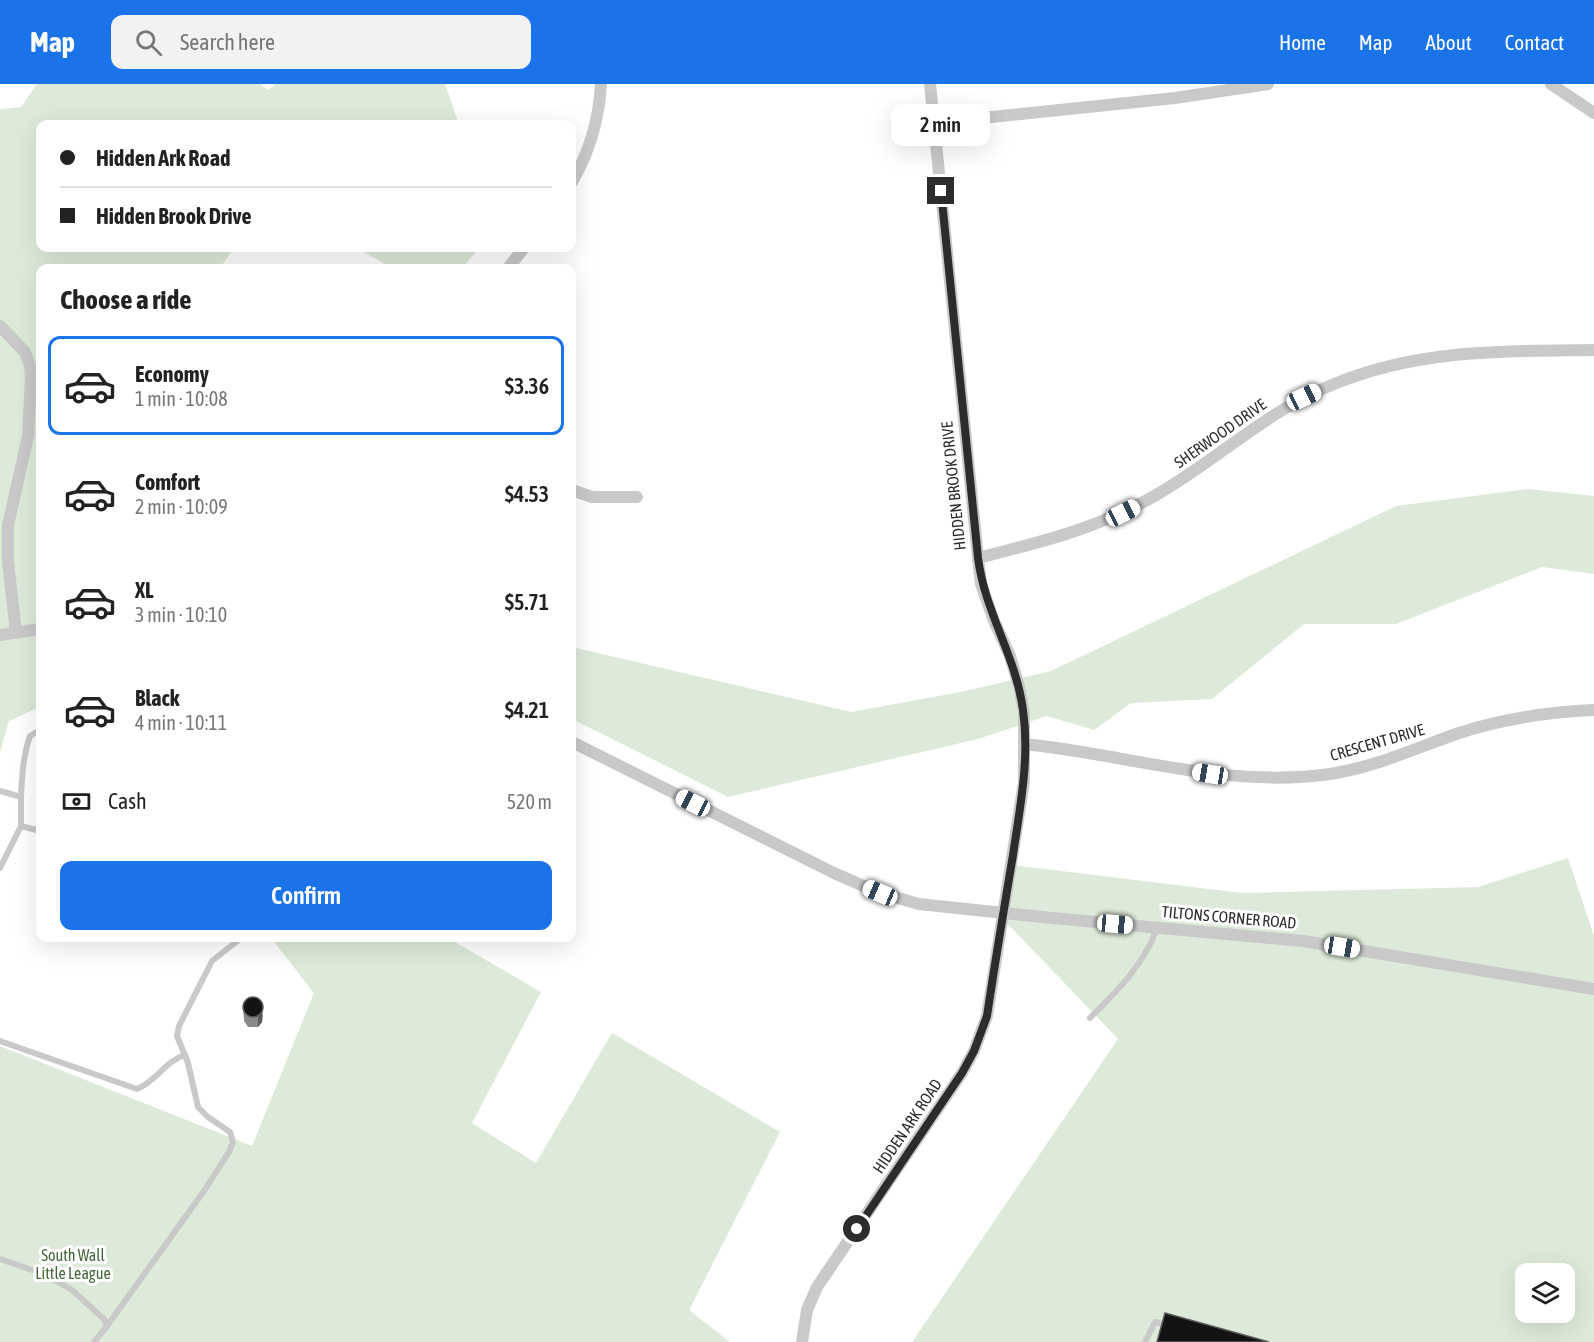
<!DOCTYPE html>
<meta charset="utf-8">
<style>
:root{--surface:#fff;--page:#f2f2f2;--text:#222;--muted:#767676;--line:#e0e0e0;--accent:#1a73e8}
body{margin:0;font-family:"Asap Condensed",sans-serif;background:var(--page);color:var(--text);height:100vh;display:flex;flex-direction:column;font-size:22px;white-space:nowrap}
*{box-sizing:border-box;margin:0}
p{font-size:20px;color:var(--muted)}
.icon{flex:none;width:33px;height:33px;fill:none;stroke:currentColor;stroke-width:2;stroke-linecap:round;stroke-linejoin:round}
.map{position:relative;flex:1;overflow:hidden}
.details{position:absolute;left:36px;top:180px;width:540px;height:678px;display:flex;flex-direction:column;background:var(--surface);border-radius:12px;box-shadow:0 6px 24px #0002}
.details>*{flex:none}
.guide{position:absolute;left:36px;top:36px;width:540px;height:132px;border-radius:12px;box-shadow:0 6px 24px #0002;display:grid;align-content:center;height:132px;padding:0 24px;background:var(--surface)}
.fabs{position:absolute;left:1515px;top:1179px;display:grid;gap:12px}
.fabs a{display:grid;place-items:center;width:60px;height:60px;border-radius:12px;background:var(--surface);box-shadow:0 6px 24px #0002;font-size:30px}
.end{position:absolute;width:27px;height:27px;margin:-14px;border:8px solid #2c2c2c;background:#fff;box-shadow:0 0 0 3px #fff}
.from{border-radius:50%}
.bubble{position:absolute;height:42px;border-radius:12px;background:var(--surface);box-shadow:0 6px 24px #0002;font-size:20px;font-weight:600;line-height:42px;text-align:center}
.car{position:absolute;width:18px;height:36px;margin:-18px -9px;border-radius:8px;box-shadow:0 0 4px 2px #0007;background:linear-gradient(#fff 24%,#345 0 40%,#fff 0 76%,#345 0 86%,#fff 0)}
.guide b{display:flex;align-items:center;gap:21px;height:57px;font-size:22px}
.guide b+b{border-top:2px solid var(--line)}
.guide i{width:15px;height:15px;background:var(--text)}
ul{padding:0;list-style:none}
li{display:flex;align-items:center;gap:18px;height:99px;margin:0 12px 9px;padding:0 12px;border:3px solid transparent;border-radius:12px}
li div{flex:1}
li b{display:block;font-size:22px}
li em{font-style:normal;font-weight:600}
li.current{border-color:var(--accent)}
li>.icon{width:54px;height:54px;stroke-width:1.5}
h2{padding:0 24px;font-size:27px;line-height:72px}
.pay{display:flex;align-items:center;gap:15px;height:66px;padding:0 24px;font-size:22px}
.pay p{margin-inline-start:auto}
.cta{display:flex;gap:12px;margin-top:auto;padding:12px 24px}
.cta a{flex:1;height:69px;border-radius:12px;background:var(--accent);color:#fff;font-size:24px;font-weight:600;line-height:69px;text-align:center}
header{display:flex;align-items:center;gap:36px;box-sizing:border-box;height:84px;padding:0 30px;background:var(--accent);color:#fff}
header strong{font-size:28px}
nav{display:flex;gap:33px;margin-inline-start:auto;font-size:21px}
.search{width:420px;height:54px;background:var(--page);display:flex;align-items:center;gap:15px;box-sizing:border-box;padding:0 21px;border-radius:12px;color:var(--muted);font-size:22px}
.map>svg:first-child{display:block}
.green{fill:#deead9;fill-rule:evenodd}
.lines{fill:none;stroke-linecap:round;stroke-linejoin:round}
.service{stroke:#c9c9c9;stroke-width:6}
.minor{stroke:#c9c9c9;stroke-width:12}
.wall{fill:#898989}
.shaded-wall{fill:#5a5a5a}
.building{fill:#131313;stroke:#5a5a5a;stroke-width:1.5}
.route{stroke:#2c2c2c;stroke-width:8}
.labels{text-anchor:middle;stroke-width:6;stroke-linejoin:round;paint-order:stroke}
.street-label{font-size:16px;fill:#2c2c2c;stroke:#fff}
.park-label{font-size:16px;fill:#44663a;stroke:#fff}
</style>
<header>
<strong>Map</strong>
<div class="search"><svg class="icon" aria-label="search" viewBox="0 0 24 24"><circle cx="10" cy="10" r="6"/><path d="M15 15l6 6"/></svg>Search here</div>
<nav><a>Home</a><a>Map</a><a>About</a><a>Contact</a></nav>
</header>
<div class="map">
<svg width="1594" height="1258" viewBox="0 0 1594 1258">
<rect width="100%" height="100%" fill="#fff"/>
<g class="green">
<path d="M37,0H260L268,6L276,0H445L459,40H40V164H234L220,184H40V623L9,637L0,668V25L21,23Z"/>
<path d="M357,164H479L462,184H392Z"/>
<path d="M1528,405L1594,412V490L1542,483L1396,540H1304L1212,615L1131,619L1094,646L1047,632L978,655L728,713L572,635V563L851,628L961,608L1051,587L1396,422Z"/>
<path d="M1568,774L1594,852V1258H912L1118,955L1003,835L1011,781L1242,809L1478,803ZM1526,1190H1564V1228H1526Z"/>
<path d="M271,854H448L541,908L472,1039L536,1079L612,949L780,1048L689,1226L730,1258H0V962L252,1062L314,909Z"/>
</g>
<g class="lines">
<g class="service">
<path d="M0,707L21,713C22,692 23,672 30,652L40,646"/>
<path d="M21,713V742L40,747"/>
<path d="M0,784L21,742"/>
<path d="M1090,934C1117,907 1144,881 1157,844"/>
<path d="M0,957L137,1005C156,998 165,977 185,971"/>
<path d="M0,1175L44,1190L72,1206L104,1235L107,1242L94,1258"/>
<path d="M107,1242L204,1107L229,1068L233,1058L230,1048L208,1033L198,1023L188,979L177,952L179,942L212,877L241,854"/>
<path d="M1145,1258L1155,1238L1168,1241"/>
</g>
<g class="minor">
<path d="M1551,0L1594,29"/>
<path d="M934,39L1175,14L1268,0"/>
<path d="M572,98C589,69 599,34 601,0"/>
<path d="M508,184L524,164"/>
<path d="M0,242L25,268L30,282L31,294L28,352L8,441V478L16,549"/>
<path d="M572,406L592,413H637"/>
<path d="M978,474C1037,459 1095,445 1149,415C1213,380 1265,327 1334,300C1419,265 1504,267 1594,266"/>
<path d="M0,551L40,545"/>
<path d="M572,658L836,790L880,809L919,820L1052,834L1303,857L1594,905"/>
<path d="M1024,660C1126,670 1227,705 1330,690C1375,683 1414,665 1456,650C1501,635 1547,628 1594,626"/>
<path d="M802,1258L807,1226L817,1203L962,989L974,967L987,932L1024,698V628L1019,602L1010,572L994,537L981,500L978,474L930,0"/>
</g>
</g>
<path class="wall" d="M243,920L263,931L262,938L258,943H248L244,937Z"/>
<path class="shaded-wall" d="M263,920L262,938L258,943V932Z"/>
<g class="building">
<circle cx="253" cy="923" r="10"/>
<path d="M1165,1229L1269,1258H1157Z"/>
</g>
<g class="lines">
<path class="route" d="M857,1145L962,989L974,967L987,932C995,878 1004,825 1013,771C1020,723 1030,674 1023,626C1016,572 985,529 978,474L941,107"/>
</g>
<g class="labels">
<g class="street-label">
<text transform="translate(1220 349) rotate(-35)" y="6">SHERWOOD DRIVE</text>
<text transform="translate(953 402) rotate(-96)" y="6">HIDDEN BROOK DRIVE</text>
<text transform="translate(1377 658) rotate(-16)" y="6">CRESCENT DRIVE</text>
<text transform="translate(1229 833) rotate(5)" y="6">TILTONS CORNER ROAD</text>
<text transform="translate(907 1042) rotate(-56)" y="6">HIDDEN ARK ROAD</text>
</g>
<g class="park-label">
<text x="73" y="1177">South Wall<tspan x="73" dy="18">Little League</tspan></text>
</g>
</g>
</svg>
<div class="fabs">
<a><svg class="icon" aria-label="layers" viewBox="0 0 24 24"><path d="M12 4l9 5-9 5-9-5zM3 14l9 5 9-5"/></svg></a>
</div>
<i class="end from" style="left:857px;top:1145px"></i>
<i class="end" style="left:941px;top:107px"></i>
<div class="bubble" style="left:891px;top:20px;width:99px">2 min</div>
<i class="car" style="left:1304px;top:313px;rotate:65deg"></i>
<i class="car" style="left:1123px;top:429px;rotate:63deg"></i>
<i class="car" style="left:1210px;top:690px;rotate:279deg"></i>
<i class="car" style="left:693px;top:719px;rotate:297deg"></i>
<i class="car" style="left:880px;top:809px;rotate:293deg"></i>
<i class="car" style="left:1115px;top:840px;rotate:95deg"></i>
<i class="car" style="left:1342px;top:863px;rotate:99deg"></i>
<div class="guide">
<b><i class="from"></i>Hidden Ark Road</b>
<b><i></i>Hidden Brook Drive</b>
</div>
<section class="details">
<h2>Choose a ride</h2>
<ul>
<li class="current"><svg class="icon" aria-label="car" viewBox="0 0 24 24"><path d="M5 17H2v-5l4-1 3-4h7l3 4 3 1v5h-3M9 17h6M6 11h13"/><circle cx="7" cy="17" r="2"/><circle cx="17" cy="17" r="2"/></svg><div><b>Economy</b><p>1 min · 10:08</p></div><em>$3.36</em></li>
<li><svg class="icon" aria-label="car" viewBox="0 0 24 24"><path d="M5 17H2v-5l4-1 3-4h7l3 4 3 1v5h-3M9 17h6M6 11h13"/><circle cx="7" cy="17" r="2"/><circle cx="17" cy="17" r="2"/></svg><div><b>Comfort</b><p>2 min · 10:09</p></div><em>$4.53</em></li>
<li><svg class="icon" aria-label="car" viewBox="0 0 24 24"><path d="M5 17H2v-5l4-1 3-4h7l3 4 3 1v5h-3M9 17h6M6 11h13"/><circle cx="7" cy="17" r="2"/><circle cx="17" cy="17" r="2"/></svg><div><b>XL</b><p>3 min · 10:10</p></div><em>$5.71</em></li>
<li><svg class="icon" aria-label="car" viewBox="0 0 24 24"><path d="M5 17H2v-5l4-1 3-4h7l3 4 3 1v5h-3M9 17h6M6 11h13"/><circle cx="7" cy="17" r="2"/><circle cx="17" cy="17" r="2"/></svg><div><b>Black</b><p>4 min · 10:11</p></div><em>$4.21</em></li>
</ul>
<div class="pay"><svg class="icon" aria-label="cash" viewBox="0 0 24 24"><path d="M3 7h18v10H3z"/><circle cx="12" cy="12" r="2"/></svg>Cash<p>520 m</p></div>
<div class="cta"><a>Confirm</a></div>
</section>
</div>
